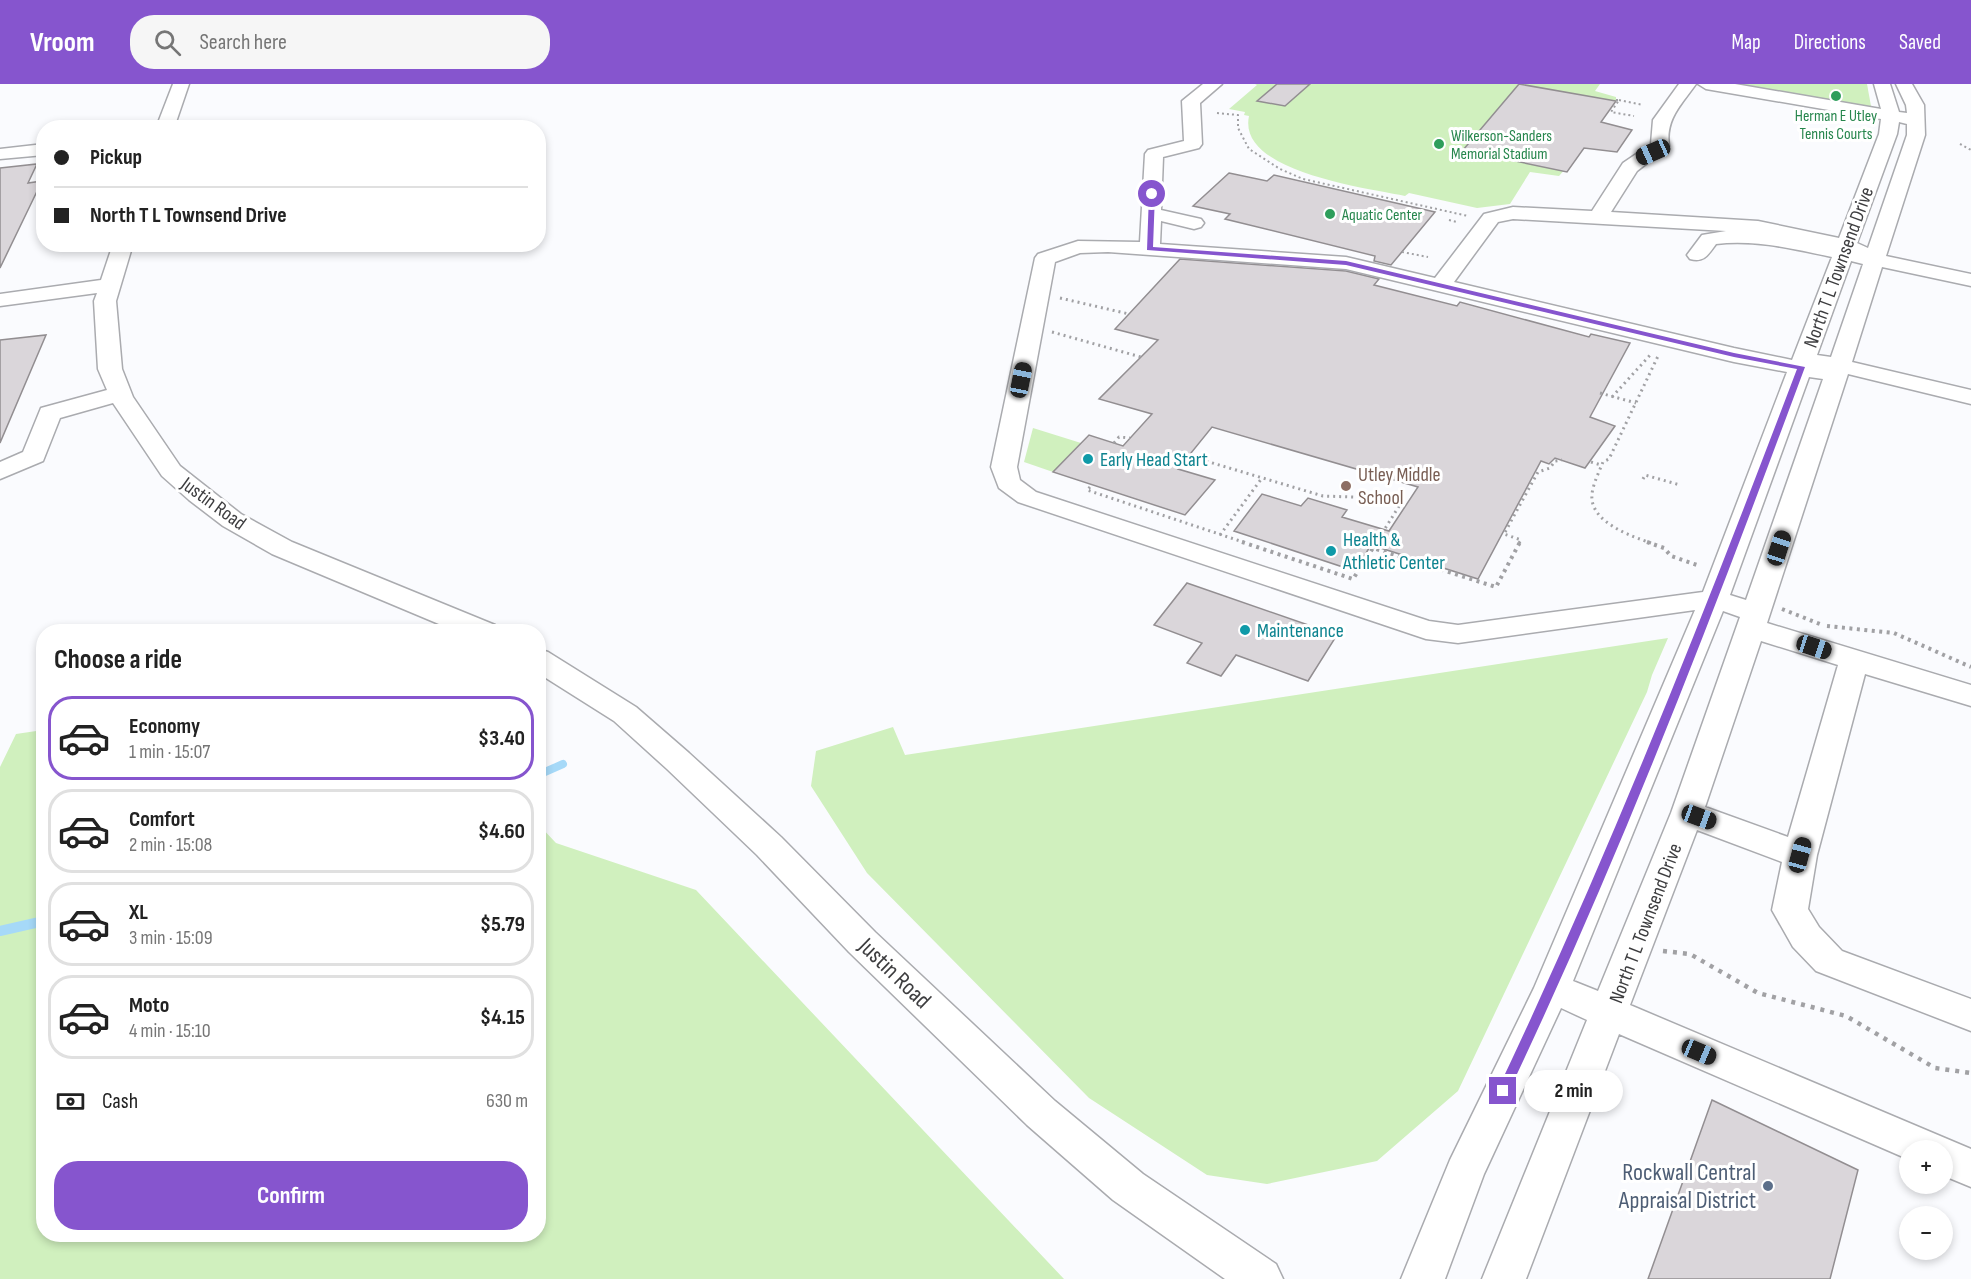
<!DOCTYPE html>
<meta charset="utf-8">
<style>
:root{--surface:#fff;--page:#f6f6f6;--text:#222;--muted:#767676;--line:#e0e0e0;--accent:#8655ce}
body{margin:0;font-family:"Sofia Sans Condensed",sans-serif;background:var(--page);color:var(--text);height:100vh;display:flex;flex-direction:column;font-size:22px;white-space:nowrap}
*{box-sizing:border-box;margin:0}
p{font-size:20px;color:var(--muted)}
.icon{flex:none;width:33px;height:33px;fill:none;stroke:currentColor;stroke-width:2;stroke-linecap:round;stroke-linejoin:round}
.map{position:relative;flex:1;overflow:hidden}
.sheet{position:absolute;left:36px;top:540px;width:510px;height:618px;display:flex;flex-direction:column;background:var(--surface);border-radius:24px;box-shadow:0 3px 9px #0003}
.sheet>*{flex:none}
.guide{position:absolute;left:36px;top:36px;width:510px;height:132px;border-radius:24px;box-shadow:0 3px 9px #0003;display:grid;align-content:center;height:132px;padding:0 18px;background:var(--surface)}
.tools{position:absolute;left:1899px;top:1056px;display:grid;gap:12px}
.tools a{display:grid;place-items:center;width:54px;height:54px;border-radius:50%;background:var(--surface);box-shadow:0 3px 9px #0003;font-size:30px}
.end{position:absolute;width:27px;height:27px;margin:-14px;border:8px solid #8655ce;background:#fff;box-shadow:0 0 0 3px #fff}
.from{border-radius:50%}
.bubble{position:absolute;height:42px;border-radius:21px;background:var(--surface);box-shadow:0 3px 9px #0003;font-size:20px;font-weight:700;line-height:42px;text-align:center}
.car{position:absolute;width:18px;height:36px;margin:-18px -9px;border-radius:8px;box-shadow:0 0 4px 2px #0007;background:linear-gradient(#222 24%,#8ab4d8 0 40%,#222 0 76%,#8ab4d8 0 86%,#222 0)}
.guide b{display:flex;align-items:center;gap:21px;height:57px;font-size:22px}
.guide b+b{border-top:2px solid var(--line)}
.guide i{width:15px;height:15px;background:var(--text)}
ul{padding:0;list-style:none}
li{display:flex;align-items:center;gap:18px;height:84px;margin:0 12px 9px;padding:0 6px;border:3px solid var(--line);border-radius:24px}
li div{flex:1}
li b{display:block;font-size:22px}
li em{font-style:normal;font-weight:700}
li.on{border-color:var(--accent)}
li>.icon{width:54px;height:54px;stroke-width:1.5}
h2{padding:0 18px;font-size:27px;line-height:72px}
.pay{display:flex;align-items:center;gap:15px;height:66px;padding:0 18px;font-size:22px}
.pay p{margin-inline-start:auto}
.button{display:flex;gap:12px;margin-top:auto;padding:12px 18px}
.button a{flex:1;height:69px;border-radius:24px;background:var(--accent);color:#fff;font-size:24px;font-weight:700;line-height:69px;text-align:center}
header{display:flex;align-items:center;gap:36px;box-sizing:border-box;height:84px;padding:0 30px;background:var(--accent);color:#fff}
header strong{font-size:28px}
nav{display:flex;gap:33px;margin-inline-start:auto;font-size:21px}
.search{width:420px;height:54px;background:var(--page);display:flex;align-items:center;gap:15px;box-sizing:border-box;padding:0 21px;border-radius:24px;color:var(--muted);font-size:22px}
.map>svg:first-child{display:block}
.green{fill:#d0f0be}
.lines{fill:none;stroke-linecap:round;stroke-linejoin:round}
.stream-far1{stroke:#a6d9f8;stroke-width:8}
.stream{stroke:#a6d9f8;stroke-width:10}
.building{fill:#dad6da;stroke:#928e91;stroke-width:1.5}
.minor-casing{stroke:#aaabaf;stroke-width:3}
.path-far3{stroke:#a1a1a4;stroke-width:2;stroke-dasharray:2 3;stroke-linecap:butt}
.path-far2{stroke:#a1a1a4;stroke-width:3;stroke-dasharray:2 4;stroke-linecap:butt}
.path-far1{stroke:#a1a1a4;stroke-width:4;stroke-dasharray:3 4.5;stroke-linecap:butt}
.path{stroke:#a1a1a4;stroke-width:4.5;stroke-dasharray:4 6;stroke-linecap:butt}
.minor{fill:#fff;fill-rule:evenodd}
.route{fill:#8655ce}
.leisure-dot{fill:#2e9e5b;stroke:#fff;stroke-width:2}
.culture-dot{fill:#0f9aa8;stroke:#fff;stroke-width:2}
.education-dot{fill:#8d6e63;stroke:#fff;stroke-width:2}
.service-dot{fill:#5c6f8a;stroke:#fff;stroke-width:2}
.labels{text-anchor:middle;stroke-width:6;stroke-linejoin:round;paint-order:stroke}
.far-leisure-label{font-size:16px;fill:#27864d;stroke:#fff;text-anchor:start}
.street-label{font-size:20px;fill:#3d3d3f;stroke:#fff}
.culture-label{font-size:20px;fill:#0d838f;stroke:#fff;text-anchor:start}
.education-label{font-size:20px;fill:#785e54;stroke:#fff;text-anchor:start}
.near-street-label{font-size:24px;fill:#3d3d3f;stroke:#fff}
.near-service-label{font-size:24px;fill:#4e5e75;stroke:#fff;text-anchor:end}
</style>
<header>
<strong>Vroom</strong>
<div class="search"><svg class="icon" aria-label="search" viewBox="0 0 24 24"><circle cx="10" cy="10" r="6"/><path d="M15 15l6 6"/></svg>Search here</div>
<nav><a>Map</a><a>Directions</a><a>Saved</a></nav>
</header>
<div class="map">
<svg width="1971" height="1195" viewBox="0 0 1971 1195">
<rect width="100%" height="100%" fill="#fafbfe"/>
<g class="green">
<path d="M1255,0H1600L1595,7L1616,13V17L1601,38L1632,46L1617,68L1584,64L1559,92L1530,88L1510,120L1477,124L1409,109L1405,112C1367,104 1237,88 1249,32L1244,31L1245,28L1229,25L1257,1Z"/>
<path d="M1728,0H1867L1871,22L1861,23Z"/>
<path d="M1033,344L1081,359L1053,388L1024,378Z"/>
<path d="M1668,554L1652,591L1647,608L1458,1007L1377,1077L1267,1100L1207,1091L1089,1014L867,789L811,702L816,667L893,643L905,671Z"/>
<path d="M43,646L44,1150H538L539,741L556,759L696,806L1064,1195H0V683L16,650Z"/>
</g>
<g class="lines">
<path class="stream-far1" d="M538,691L563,680"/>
<path class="stream" d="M0,847L44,837"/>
</g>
<g class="building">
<path d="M1277,0H1310L1285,22L1257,17Z"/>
<path d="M1519,0L1616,17L1601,38L1632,46L1617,68L1584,64L1567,88L1463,66Z"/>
<path d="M37,80L28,99L42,97L0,184V84Z"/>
<path d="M1229,89L1267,97L1274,91L1435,128L1391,181L1374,177L1375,172L1225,135L1230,130L1193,122Z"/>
<path d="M1180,175L1346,187L1379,195L1374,201L1457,222L1460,218L1589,253L1591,250L1630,259L1590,333L1615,342L1585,384L1555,374L1549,380L1541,377L1478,495L1371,461L1355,487L1234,447L1262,410L1301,422L1308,414L1347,426L1342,433L1389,447L1418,403L1212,343L1178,385L1215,396L1185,431L1053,388L1089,351L1123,362L1152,330L1099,315L1158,256L1115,245Z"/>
<path d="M46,251L0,359V256Z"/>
<path d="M1187,499L1337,551L1308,597L1236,571L1221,592L1187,579L1202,559L1154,541Z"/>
<path d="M1712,1016L1858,1086L1830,1195H1648Z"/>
</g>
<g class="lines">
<g class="minor-casing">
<g id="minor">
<path d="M173,0H189L174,44H156Z"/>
<path d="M1203,0H1222L1200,19L1202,60L1199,64L1163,73L1161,126L1201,135L1204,139L1201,143L1194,145L1161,137L1160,160L1346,173L1435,194L1484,130L1513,123L1592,127L1623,79L1651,60L1653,36L1679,0H1696C1682,20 1665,35 1669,62L1637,87L1611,128L1758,137L1839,154L1879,50L1881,35L1706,5L1698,0H1735L1881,25L1874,0H1890L1899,28L1907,29L1906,21L1896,0H1912L1924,21L1925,51L1886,172L1971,190V202L1882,183L1852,278L1971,306V320L1848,290L1767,539L1971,601V622L1865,590L1817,771L1808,825L1819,843L1842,867L1971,915V947L1816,887L1793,863L1772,826L1782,778L1697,746L1630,921L1971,1065V1103L1942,1091V1066H1910V1076L1619,950L1526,1195H1482L1587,936L1561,924L1484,1090L1445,1195H1401L1450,1076L1534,904L1695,526L1458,559L1426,555L1018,418L999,404L991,383L1035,174L1038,170L1078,157L1140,158L1145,70L1148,66L1184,57L1182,17ZM1899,38L1907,40V51L1868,164L1857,159L1897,50ZM1513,135L1726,147L1702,151L1687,171L1690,175C1704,179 1708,171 1716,160C1754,155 1794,165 1832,173L1792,276L1734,264L1454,198L1498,138ZM1108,168L1346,185L1734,278L1787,288L1703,508L1458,541L1429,537L1036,408L1020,396L1017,383L1055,178L1080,169ZM1851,177L1863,180L1831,273L1817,271ZM1809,293L1823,295L1746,516L1730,511ZM1723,527L1740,533L1671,729L1598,907L1573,897ZM1761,557L1838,581L1788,753L1705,723Z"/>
<path d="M44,60V71L0,75V65Z"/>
<path d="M113,160H133L116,217L122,285L133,313L180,382L241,430L292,458L495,541L499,548H458L272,470L223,442L189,416L162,392L113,319L60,334L43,377L0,395V378L23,368L41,324L107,306L98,285L94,217L97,209L0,222V210L101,196Z"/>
<path d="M538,565L548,568L636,623L689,669L781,753L875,848L1055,1017L1143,1090L1276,1180L1283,1195H1225L1113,1116L1027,1041L849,868L757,771L667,685L614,637L538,589Z"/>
</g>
</g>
<g class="path-far3">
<path d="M1616,16H1619L1611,28L1634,32"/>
<path d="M1619,16L1643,21"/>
<path d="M1217,29L1238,31V44L1249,65L1280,85L1303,95L1468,132"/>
<path d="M1960,60L1971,66"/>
<path d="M1449,136L1457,138"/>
<path d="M1402,168L1428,173"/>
</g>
<g class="path-far2">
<path d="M1060,214L1129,230"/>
<path d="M1052,248L1141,273"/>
<path d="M1600,309L1636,319"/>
<path d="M1612,313L1652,269"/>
<path d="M1114,359L1119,353L1130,354"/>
<path d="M1189,372L1323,412L1379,414L1401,419L1376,459"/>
<path d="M1591,378L1601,381"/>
<path d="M1643,395L1645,391L1680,401"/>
<path d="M1090,403L1087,406L1246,459"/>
<path d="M1220,451L1262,394"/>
<path d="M1519,459L1521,456L1504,450L1538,388L1550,384L1555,377L1562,376"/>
<path d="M1651,459C1631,452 1589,438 1592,410C1593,400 1599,388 1603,378L1609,375L1659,270"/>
</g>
<g class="path-far1">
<path d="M1242,458L1353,495L1373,464L1496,503L1520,458"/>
<path d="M1647,458L1664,464L1671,472L1700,482"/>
<path d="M1373,464L1377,458"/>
<path d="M1782,525L1820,540"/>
<path d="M1827,542L1894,549L1971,583"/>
</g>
<path class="path" d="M1663,867L1690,870L1758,909L1846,932L1935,984L1971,989"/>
<use href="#minor" class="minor"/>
</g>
<path class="route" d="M1152,108L1155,110L1153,163L1346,177L1734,269L1805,283C1714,528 1620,774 1507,1011L1503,1012L1497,1007C1609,771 1705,528 1797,285L1734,273L1346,181L1147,166L1149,110Z"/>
<g class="leisure-dot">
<circle cx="1836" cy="12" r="6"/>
<circle cx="1439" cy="60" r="6"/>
<circle cx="1330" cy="130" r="6"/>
</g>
<g class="culture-dot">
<circle cx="1088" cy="375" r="6"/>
<circle cx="1331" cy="467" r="6"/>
<circle cx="1245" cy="546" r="6"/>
</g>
<circle class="education-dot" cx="1346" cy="402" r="6"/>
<circle class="service-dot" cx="1768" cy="1102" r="6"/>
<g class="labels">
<g class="far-leisure-label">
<text x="1836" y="37" text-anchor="middle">Herman E Utley<tspan x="1836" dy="18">Tennis Courts</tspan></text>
<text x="1451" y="57">Wilkerson-Sanders<tspan x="1451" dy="18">Memorial Stadium</tspan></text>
<text x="1342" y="136">Aquatic Center</text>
</g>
<g class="street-label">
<text transform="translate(1838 183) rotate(-70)" y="7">North T L Townsend Drive</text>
<text transform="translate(214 419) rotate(36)" y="7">Justin Road</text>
<text transform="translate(1645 839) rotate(-69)" y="7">North T L Townsend Drive</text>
</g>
<g class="culture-label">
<text x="1100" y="382">Early Head Start</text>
<text x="1343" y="462">Health &amp;<tspan x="1343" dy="23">Athletic Center</tspan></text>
<text x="1257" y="553">Maintenance</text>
</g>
<g class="education-label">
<text x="1358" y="397">Utley Middle<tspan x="1358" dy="23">School</tspan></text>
</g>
<g class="near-street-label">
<text transform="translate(895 889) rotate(44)" y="8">Justin Road</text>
</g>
<g class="near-service-label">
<text x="1756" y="1096">Rockwall Central<tspan x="1756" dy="28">Appraisal District</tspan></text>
</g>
</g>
</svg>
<div class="tools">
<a>+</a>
<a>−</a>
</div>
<i class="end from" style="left:1152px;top:110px"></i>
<i class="end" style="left:1503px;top:1007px"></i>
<div class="bubble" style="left:1524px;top:986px;width:99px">2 min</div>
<i class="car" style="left:1653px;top:68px;rotate:246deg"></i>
<i class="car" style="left:1021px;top:296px;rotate:11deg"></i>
<i class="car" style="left:1779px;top:464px;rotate:18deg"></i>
<i class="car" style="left:1814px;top:563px;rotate:108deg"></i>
<i class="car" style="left:1699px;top:733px;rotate:110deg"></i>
<i class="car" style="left:1800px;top:771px;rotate:15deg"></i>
<i class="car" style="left:1699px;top:968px;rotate:113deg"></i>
<div class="guide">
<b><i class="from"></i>Pickup</b>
<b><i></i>North T L Townsend Drive</b>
</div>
<section class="sheet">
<h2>Choose a ride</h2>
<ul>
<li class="on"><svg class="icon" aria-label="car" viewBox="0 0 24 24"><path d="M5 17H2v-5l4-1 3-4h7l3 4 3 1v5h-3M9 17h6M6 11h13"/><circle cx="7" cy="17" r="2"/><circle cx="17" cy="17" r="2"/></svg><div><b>Economy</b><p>1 min · 15:07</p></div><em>$3.40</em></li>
<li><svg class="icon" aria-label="car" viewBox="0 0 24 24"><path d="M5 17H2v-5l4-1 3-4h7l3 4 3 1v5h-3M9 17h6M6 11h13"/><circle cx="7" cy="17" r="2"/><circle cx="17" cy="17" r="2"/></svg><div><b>Comfort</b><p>2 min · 15:08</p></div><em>$4.60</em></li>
<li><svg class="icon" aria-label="car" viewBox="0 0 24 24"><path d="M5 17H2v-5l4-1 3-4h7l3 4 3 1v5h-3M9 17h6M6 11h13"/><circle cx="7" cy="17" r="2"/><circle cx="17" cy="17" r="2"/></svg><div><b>XL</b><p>3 min · 15:09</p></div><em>$5.79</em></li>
<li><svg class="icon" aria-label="car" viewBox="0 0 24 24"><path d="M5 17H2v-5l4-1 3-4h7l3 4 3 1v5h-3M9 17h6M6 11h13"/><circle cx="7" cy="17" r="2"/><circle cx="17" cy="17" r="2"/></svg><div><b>Moto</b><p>4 min · 15:10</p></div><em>$4.15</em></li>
</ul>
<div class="pay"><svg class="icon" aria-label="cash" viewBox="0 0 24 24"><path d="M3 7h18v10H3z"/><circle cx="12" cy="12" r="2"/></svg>Cash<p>630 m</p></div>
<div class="button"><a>Confirm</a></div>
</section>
</div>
